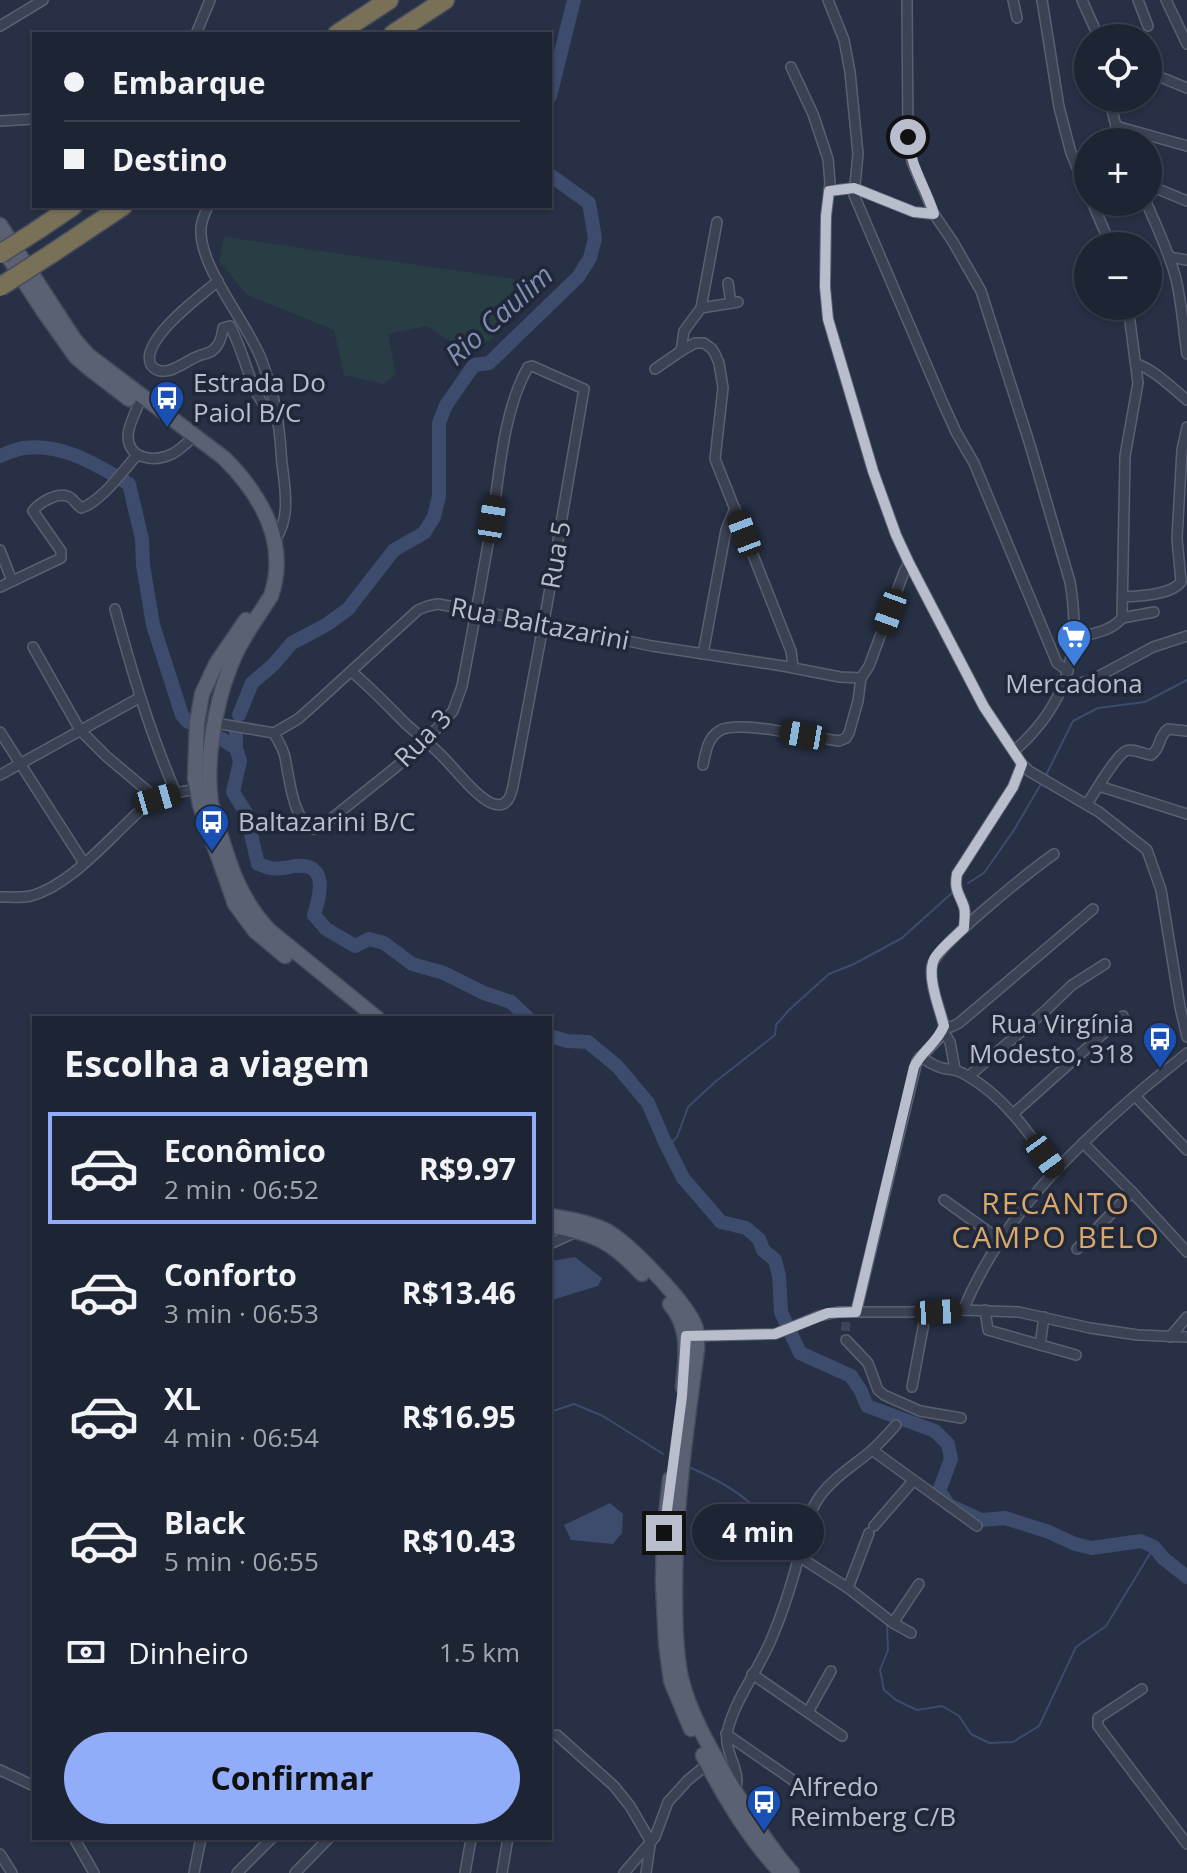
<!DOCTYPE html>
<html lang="pt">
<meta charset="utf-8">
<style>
:root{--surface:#1d2433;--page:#2a303f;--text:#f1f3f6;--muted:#a0a4ac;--line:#3b414e;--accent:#91adf9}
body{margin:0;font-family:"Open Sans",sans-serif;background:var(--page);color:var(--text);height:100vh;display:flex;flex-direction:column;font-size:30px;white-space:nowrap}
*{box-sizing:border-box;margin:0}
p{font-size:26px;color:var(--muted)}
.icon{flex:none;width:44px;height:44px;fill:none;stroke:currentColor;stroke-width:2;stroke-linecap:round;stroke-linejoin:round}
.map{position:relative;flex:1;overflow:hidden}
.side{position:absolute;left:32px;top:1016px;width:520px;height:824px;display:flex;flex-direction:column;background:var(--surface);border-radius:0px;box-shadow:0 2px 6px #0004,0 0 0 2px var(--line)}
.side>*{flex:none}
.banner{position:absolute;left:32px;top:32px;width:520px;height:176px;border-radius:0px;box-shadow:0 2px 6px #0004,0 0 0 2px var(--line);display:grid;align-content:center;height:176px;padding:0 32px;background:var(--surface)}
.fabs{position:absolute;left:1074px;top:24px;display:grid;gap:16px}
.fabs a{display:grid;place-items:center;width:88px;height:88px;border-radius:50%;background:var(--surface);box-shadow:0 2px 6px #0004,0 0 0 2px var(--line);font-size:40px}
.end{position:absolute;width:36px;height:36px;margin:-18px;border:10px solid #b9becd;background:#111;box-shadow:0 0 0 4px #111}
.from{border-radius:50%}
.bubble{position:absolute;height:56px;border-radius:28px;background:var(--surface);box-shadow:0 2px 6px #0004,0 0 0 2px var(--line);font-size:26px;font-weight:700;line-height:56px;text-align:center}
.car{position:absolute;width:24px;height:48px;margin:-24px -12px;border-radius:10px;box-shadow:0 0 6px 2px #0007;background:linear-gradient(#222 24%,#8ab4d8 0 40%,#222 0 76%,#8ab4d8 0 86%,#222 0)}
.banner b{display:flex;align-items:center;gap:28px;height:76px;font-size:30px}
.banner b+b{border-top:2px solid var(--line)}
.banner i{width:20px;height:20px;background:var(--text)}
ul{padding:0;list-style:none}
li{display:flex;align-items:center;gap:24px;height:112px;margin:0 16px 12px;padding:0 16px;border:4px solid transparent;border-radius:0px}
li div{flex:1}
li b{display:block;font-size:30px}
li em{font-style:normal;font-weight:700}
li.active{border-color:var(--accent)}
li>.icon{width:72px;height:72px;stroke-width:1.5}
h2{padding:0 32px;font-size:36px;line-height:96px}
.pay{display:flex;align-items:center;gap:20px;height:88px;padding:0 32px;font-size:30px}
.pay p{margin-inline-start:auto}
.cta{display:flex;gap:16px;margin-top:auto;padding:16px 32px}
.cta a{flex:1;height:92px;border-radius:48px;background:var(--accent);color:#111;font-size:32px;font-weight:700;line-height:92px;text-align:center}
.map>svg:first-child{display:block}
.green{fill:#293e44}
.water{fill:#3d4b6c}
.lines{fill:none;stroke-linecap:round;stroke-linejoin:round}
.stream{stroke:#3d4b6c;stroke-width:2}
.river{stroke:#3d4b6c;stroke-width:14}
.street-tunnel{stroke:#3d4559;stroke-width:9;stroke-dasharray:9 4.5;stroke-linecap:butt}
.street-casing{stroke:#5a6070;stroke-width:12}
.primary-casing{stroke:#454b5c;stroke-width:17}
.highway-casing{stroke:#464d5e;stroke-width:21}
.street{stroke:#3b4253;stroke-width:9}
.primary{stroke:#5a6173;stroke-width:14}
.highway{stroke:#797058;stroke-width:18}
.highway-bridge-casing{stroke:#464d5e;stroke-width:21;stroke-linecap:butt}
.highway-bridge{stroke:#797058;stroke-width:18}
.route{stroke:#b9becd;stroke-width:10}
.labels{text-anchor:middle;stroke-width:7;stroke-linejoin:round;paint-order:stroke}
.poi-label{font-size:26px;fill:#b9becd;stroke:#202739;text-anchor:start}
.street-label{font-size:26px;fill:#b9becd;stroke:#202739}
.water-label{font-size:28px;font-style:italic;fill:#808fb4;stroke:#202739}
.quarter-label{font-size:30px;letter-spacing:2px;fill:#d8a769;stroke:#202739}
</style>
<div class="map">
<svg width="1187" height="1873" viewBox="0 0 1187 1873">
<rect width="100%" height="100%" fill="#273044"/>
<path class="green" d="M224,237L529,281L505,323L492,339L465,351L427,326L388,334L396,374L384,384L344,375L334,330L247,295L219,261Z"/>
<g class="water">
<path d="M575,1257L602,1278L598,1286L552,1300L550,1296V1266L552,1261Z"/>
<path d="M610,1503L623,1514L622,1533L613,1544L571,1540L564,1525Z"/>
</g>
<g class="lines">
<g class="stream">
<path d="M1046,775L1073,721L1098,708L1145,702L1187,680"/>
<path d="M968,883L984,873L1014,830L1041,784"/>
<path d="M667,1147L677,1137L688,1107L715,1082L775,1035L776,1025L790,1009L829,974L854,964L902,938L953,892"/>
<path d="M550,1412L574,1404L603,1416L663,1454"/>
<path d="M691,1468C744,1491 765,1511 794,1561"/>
<path d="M885,1622L887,1624L888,1650L880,1670L884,1690L896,1700L917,1710L942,1706L959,1716L971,1734L989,1743L1013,1742L1039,1726L1076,1647L1106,1626L1154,1547"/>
</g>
<g class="river">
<path d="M550,96L574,0"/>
<path d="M0,456C7,453 16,449 24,448C63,443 97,465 129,484L142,539L143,565L153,625L182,715L188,722"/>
<path d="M239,715L252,683L273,665L292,643L326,625L348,609L394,550L424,533L434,517L439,496V423L446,405L474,365L489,363L578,277L590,258L595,238L589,203L550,175"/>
<path d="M236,732V748L240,761L233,792L246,813L258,864C262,865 266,867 270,868C278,870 288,867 296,866C329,863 320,896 314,915L326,929L355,946L369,939L384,943L412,964L444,973L484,993L511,1002L528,1018"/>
<path d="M222,739L236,748"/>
<path d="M550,1036L567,1041L588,1042L617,1066L648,1103L664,1140L683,1178L721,1222L746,1228L759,1239L763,1250L775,1260L779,1276L781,1312L800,1353L851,1376L861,1391L867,1406L935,1431L948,1444L951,1459L939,1491L949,1505L981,1520L1005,1518L1049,1532L1075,1544L1092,1548L1141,1541L1154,1547L1163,1558L1187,1577"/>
</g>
<path class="street-tunnel" d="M846,1322L845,1337L846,1340"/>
<g class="street-casing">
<g id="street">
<path d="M828,0L844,40L850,72L858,154L854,195L942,401L956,432L974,463L1057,663L1068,671"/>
<path d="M907,0L908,137L912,162L934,214L953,242L981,291L1030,445L1070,582C1082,651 1067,705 1014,751"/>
<path d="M1013,0L1017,18"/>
<path d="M1042,0L1059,107L1071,153L1088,194"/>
<path d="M1082,0L1099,38"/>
<path d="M1138,0L1148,26"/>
<path d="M1166,0L1187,44"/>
<path d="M0,26L43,0"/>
<path d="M196,34L210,0"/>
<path d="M791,67L813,114L828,159L830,183L826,216L825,287L828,319L873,471L896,535L909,563L984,707L1022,764L1029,771L1099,812L1147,850L1161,890L1180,1007L1187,1037"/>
<path d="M1148,72L1187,88"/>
<path d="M1109,98L1120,142"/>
<path d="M0,121L34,119"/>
<path d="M1116,126L1187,146"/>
<path d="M1148,185L1187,201"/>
<path d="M829,191L854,188L914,212L934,214"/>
<path d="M1092,202L1111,246"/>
<path d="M1146,202C1157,227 1169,252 1176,279C1182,304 1183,329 1187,354"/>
<path d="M208,206C205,213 201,221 201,229C199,268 248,323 262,361C271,385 278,413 280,439C281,447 281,455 282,463C285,489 291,518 275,540"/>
<path d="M1169,257L1187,260"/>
<path d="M218,281C198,298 157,328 150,353C149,357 149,361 151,365C163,381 184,362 196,357C201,354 209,354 213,350C220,345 222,336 223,328L230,326C248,359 248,393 277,421"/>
<path d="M728,283L731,303"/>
<path d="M701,308L738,302"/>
<path d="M681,351L684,331L701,308L717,222"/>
<path d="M1137,364C1156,371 1171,387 1187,400"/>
<path d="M655,369L681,351L695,343H704L712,349L715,354L719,363L723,388L715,459L791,651L793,667"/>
<path d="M138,405C135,414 128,426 128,436C128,460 155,462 172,454C178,451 183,446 188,442"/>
<path d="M0,550L12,581"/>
<path d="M0,587L61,558V551L33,511C40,502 60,490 71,498C72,498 80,508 81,508C101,502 123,471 137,455"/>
<path d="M1123,597C1139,596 1171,595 1181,582L1177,538L1182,450L1187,427"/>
<path d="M115,609C132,672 150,733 176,793"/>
<path d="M1122,618L1154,612"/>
<path d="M1073,638C1090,634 1111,632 1122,618L1125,456L1138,383L1128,306"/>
<path d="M33,647L80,730L106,756L157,799"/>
<path d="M703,654L726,530L735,508"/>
<path d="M1064,686L1090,681L1153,647L1187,636"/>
<path d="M215,723L274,733L298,719L315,704L418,610L428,606L438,604L527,620L652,646L783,666L840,677L861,678"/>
<path d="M0,732L84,863"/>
<path d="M274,733C278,741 283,748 285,757C289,777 293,821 313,829L321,827L396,767L425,741L453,711L462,686C473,629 483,573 493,516C500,468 504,409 528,367L532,366L584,389L547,605L513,786C511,796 507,808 494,804C478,800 452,765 439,753C429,743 417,734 406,724C388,706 371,688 352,672"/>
<path d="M703,765C706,752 707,739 719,731C737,719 815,738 839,741L846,738L849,733L858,701L861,678L869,666L904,572L909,563"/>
<path d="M0,775L139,698"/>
<path d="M1099,786L1187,814"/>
<path d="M1087,804C1093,795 1117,754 1126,751C1132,748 1144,754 1151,755C1161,749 1158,736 1168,729L1187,731"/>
<path d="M0,897C10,897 21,898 31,896C66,886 99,850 125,825C135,815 146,804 159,798C172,793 187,790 201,789"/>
<path d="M964,928C965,922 966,914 964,907C959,893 954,890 957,874L1013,787L1022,764"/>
<path d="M944,1026C940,1009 929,984 932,966C935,946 1033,869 1054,854"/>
<path d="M943,1031L950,1042L955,1069"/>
<path d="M920,1057C927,1061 934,1066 942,1068C953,1070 955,1069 966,1075C1005,1097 1029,1133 1055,1170"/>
<path d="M969,1076L1045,1011L1072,985L1105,964"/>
<path d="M1135,1096L1187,1150"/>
<path d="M1014,1113L1123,1016"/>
<path d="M1083,1143L1132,1192L1187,1252"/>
<path d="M944,1200L1000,1240"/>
<path d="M550,1244L576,1232"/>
<path d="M1077,1249L1132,1192"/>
<path d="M963,1310C1003,1216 1068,1153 1144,1088C1158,1076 1173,1065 1187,1053"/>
<path d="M985,1310L988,1330L1076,1355"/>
<path d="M856,1312L917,1061L939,1038L944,1026L951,1027L959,1023L1093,909"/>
<path d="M693,1336L775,1334L819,1316L838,1312H908L963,1310L1019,1312L1090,1328L1138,1335L1187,1337"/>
<path d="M1170,1337L1187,1317"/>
<path d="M846,1340L868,1363L878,1390L884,1395L920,1411L961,1418"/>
<path d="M1040,1345L1044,1317"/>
<path d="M912,1387L926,1312"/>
<path d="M872,1450L977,1526"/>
<path d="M874,1526L913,1481"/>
<path d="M798,1556L848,1588L893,1623L911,1633"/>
<path d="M848,1588L869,1533"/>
<path d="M893,1623L919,1584"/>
<path d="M752,1674L842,1736"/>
<path d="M1142,1689L1098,1718V1726L1187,1844"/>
<path d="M808,1712L831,1671"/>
<path d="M726,1734L797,1783"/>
<path d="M557,1735L614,1786L630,1806L651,1842"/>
<path d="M0,1770L34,1786"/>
<path d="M734,1793C745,1771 721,1752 728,1729C737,1695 761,1667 773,1635C782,1614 789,1592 795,1571C802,1545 804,1519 820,1496C834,1477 853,1466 871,1451C880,1443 888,1434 896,1425"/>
<path d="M74,1838L94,1873"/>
<path d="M0,1854L12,1873"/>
<path d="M194,1873L201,1838"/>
<path d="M237,1873L272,1838"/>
<path d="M295,1873L329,1838"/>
<path d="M465,1873L471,1839"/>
<path d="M502,1873L508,1838"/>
<path d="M624,1873L655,1837L668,1802L688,1780L709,1763"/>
<path d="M646,1873L650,1845"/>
</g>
</g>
<g class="primary-casing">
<g id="primary">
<path d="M0,225L74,339L88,355L224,458C261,495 289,543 271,596C257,618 239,642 230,667C215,705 205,762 211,803C225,849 235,896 270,931L377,1018"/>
<path d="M0,244L42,309L76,357L90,369L129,399"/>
<path d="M246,620L216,664L202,694L197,723L195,778L200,805L235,904L255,931L285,956"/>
<path d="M550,1216C569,1219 587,1222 605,1230C628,1242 686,1302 695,1326C698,1334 697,1341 697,1350C686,1429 675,1507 675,1587C675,1617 675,1649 681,1678C690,1715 711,1750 730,1783C749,1814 768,1846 792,1873"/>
<path d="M554,1226C597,1235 612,1242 642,1274"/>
<path d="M670,1304C691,1329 686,1357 683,1387"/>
<path d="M670,1479L664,1533L663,1583L666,1643L671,1681L691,1729"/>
<path d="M703,1755C721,1792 749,1838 777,1868"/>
</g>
</g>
<g class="highway-casing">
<g id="highway">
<path d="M337,34L389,0"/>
<path d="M393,34L445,0"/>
<path d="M36,231L73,206"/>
<path d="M51,254L123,206"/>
</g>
</g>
<use href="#street" class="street"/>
<use href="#primary" class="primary"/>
<use href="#highway" class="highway"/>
<g class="highway-bridge-casing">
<g id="highway-bridge">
<path d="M0,254L36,231"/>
<path d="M0,287L51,254"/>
</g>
</g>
<use href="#highway-bridge" class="highway-bridge"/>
</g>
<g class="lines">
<path class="route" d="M664,1533L682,1396L686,1336L775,1334L828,1313L856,1312L914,1067C921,1052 937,1043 944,1026C940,1009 924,972 936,956C943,946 955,937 964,928C964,922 966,914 964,907C959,893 954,890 957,874L1013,787L1022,764L984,707L909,563L896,535L873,471L828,319L825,287L826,216L829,191L854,188L914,212L934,214C925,185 911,169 908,137"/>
</g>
<defs>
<g id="bus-pin" transform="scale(1.8)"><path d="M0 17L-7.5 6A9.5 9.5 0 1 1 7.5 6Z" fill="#1a4fb4" stroke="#202739"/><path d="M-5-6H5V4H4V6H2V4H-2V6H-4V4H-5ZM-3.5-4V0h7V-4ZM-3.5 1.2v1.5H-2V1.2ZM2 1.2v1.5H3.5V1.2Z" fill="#fff"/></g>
<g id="supermarket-pin" transform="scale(1.8)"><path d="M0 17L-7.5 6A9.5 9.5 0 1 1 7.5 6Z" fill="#3f7fe0" stroke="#202739"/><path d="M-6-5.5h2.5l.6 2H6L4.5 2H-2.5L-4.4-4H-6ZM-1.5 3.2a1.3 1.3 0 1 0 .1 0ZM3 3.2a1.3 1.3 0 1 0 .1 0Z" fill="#fff"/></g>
</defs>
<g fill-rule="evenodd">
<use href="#bus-pin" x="167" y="398"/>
<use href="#supermarket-pin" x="1074" y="637"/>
<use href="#bus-pin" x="212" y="822"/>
<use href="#bus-pin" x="1160" y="1039"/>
<use href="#bus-pin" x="764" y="1802"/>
</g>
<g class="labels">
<g class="poi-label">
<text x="193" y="392">Estrada Do<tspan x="193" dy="30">Paiol B/C</tspan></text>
<text x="1074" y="693" text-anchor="middle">Mercadona</text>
<text x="238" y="831">Baltazarini B/C</text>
<text x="1134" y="1033" text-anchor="end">Rua Virgínia<tspan x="1134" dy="30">Modesto, 318</tspan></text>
<text x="790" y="1796">Alfredo<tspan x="790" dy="30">Reimberg C/B</tspan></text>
</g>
<g class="street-label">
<text transform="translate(556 555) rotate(-80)" y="9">Rua 5</text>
<text transform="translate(540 624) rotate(11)" y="9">Rua Baltazarini</text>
<text transform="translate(423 738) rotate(-46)" y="9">Rua 3</text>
</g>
<g class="water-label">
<text transform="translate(499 315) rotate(-42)" y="10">Rio Caulim</text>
</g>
<g class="quarter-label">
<text x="1056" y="1214">RECANTO<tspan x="1056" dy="34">CAMPO BELO</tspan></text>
</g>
</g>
</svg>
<div class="fabs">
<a><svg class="icon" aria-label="locate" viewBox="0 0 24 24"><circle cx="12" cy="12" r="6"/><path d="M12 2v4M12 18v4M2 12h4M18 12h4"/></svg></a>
<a>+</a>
<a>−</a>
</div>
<i class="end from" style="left:908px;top:137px"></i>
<i class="end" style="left:664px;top:1533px"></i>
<div class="bubble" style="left:692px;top:1504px;width:132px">4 min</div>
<i class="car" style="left:492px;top:519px;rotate:9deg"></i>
<i class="car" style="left:744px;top:533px;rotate:339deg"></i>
<i class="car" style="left:890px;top:612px;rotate:200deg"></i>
<i class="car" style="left:803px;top:735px;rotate:280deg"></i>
<i class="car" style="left:157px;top:799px;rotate:74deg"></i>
<i class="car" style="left:1045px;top:1156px;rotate:144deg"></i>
<i class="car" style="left:938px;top:1312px;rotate:87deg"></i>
<div class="banner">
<b><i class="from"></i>Embarque</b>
<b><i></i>Destino</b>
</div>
<section class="side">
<h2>Escolha a viagem</h2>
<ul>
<li class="active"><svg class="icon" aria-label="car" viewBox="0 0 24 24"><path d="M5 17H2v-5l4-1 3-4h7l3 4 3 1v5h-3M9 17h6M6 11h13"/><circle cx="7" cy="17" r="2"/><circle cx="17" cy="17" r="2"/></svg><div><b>Econômico</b><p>2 min · 06:52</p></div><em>R$9.97</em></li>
<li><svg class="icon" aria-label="car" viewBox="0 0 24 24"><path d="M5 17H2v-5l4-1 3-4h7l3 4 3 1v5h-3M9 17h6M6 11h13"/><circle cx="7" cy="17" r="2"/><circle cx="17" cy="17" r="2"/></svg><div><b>Conforto</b><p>3 min · 06:53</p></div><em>R$13.46</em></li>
<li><svg class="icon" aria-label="car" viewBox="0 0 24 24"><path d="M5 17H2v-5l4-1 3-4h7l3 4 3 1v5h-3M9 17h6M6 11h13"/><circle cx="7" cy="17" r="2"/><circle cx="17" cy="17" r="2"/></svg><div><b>XL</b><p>4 min · 06:54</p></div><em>R$16.95</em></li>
<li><svg class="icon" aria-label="car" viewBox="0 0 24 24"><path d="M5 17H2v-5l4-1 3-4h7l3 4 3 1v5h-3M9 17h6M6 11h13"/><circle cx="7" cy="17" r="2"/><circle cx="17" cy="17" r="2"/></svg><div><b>Black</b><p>5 min · 06:55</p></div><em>R$10.43</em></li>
</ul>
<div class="pay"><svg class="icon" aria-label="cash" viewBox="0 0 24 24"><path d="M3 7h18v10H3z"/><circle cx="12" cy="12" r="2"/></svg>Dinheiro<p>1.5 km</p></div>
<div class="cta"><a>Confirmar</a></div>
</section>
</div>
